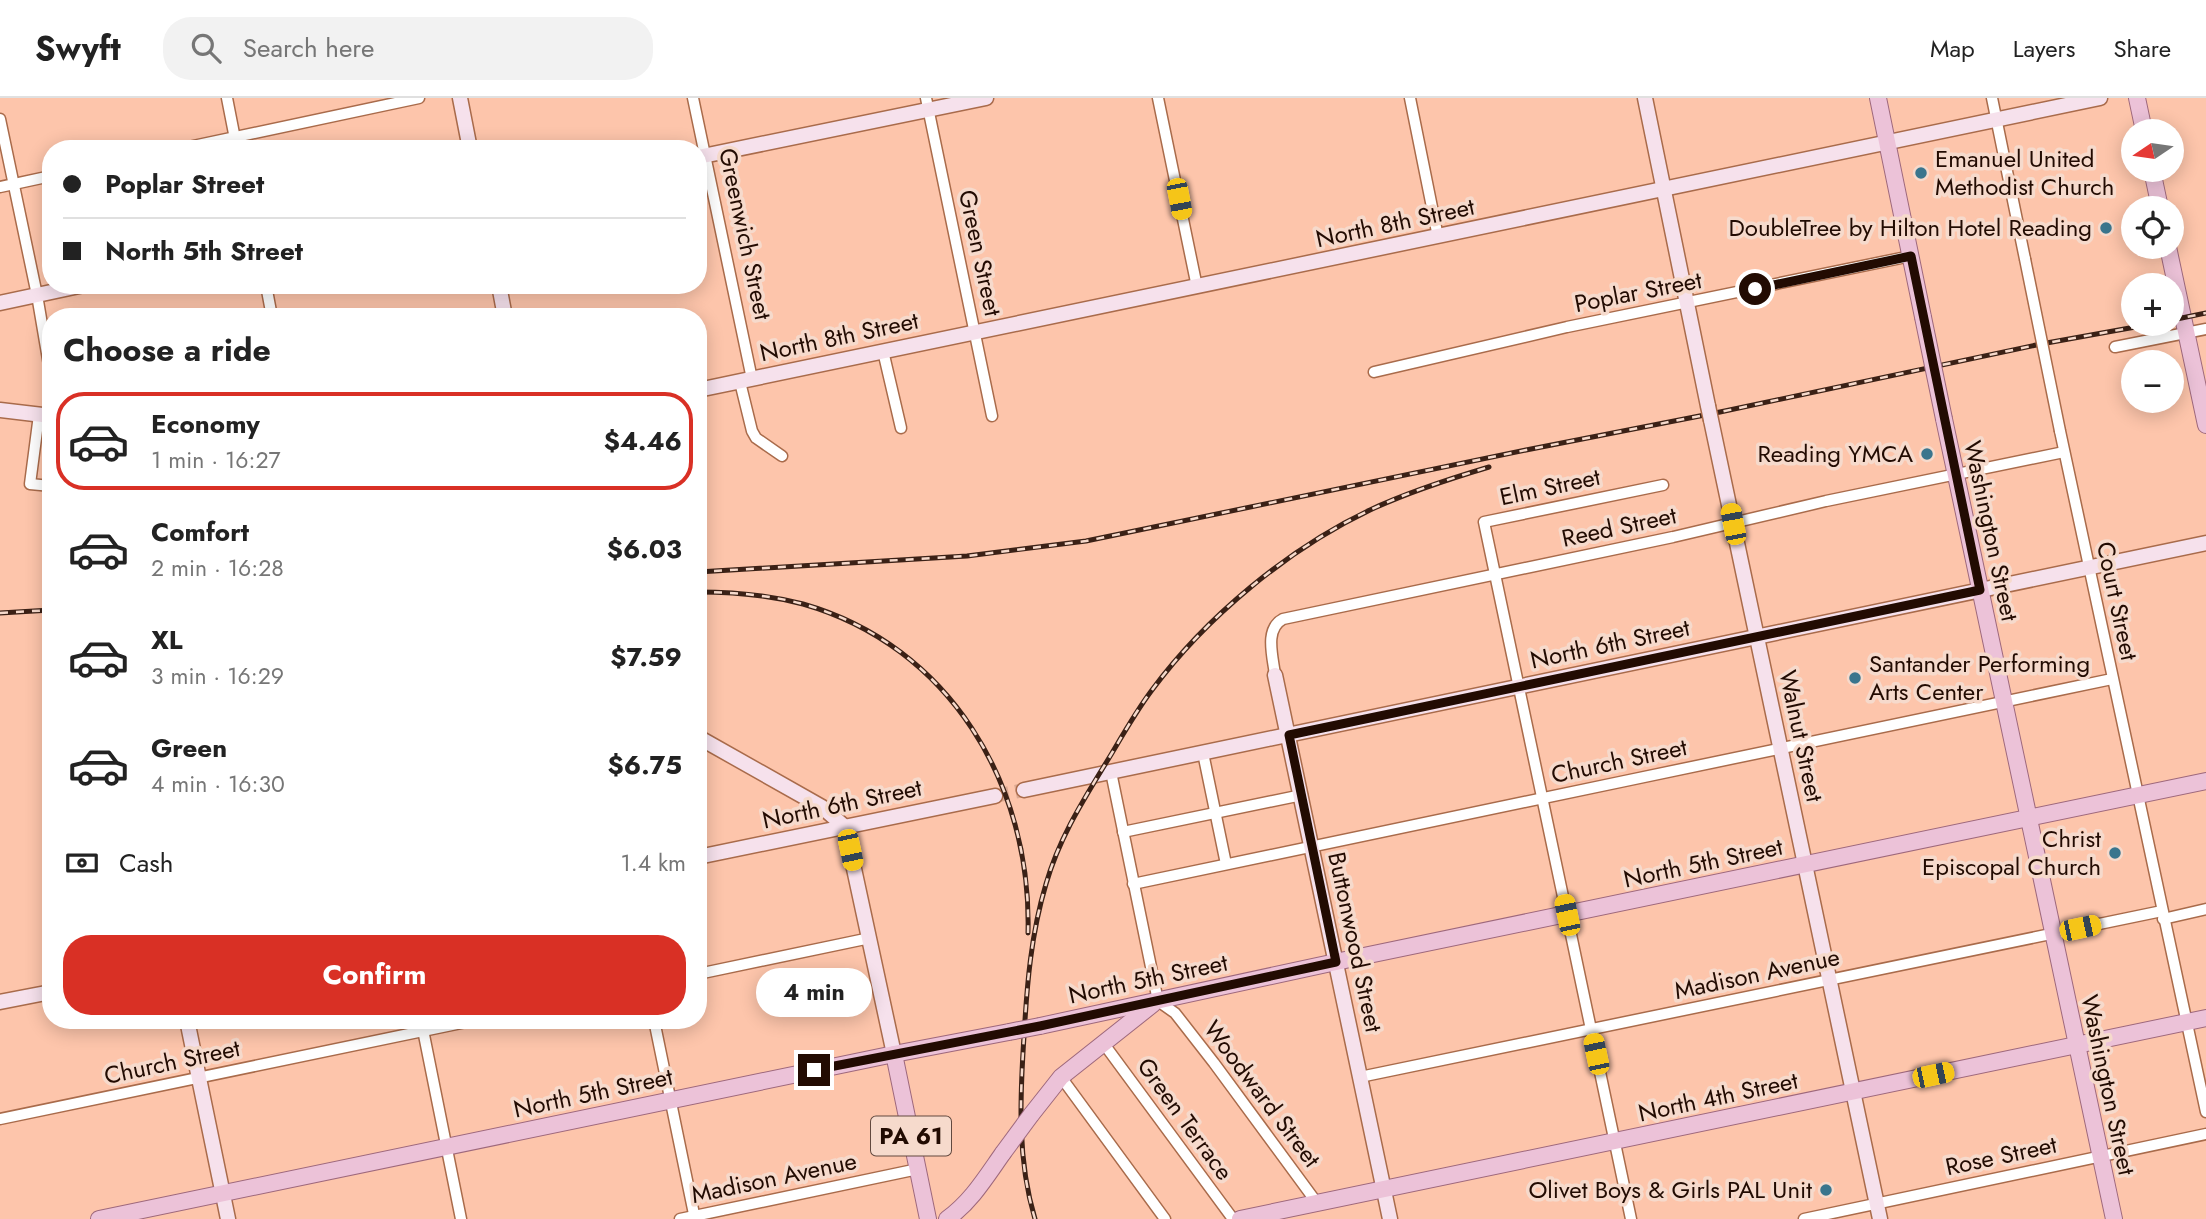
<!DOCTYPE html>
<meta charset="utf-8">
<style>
:root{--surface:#fff;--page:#f2f2f2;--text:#222;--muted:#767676;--line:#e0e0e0;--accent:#d93025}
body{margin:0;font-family:Jost,sans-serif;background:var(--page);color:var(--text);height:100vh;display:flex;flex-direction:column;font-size:26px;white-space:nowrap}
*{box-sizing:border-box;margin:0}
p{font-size:23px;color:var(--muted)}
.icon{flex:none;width:38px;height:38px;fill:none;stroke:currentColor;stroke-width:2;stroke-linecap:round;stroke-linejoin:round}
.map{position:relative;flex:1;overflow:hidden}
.side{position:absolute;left:42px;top:210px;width:665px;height:721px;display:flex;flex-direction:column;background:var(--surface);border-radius:28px;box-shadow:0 4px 18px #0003}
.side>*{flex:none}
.top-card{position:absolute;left:42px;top:42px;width:665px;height:154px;border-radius:28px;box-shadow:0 4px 18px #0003;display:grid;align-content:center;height:154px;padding:0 21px;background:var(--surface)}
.needle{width:46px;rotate:257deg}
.controls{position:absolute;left:2121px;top:21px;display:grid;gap:14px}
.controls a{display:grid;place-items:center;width:63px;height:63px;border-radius:50%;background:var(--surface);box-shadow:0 4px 18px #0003;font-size:35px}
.end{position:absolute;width:32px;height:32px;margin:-16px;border:9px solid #220b02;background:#fff;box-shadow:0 0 0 4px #fff}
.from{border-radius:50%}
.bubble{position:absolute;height:49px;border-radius:24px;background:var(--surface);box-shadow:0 4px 18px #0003;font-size:23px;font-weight:700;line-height:49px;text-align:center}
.car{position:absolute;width:21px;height:42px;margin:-21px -10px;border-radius:9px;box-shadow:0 0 5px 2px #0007;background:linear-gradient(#f5c518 24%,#345 0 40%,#f5c518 0 76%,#345 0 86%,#f5c518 0)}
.top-card b{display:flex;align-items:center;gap:24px;height:66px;font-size:26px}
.top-card b+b{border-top:2px solid var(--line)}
.top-card i{width:18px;height:18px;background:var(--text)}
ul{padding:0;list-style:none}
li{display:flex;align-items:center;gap:21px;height:98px;margin:0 14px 10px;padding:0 7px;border:4px solid transparent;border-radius:28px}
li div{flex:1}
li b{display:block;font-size:26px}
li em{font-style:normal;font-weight:700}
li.current{border-color:var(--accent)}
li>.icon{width:63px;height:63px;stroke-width:1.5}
h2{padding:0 21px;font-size:32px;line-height:84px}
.pay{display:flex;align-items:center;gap:18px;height:77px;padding:0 21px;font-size:26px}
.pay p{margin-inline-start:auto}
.primary-button{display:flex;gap:14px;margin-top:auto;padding:14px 21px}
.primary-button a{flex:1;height:80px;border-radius:28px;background:var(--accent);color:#fff;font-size:28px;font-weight:700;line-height:80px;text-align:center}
header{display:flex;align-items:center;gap:42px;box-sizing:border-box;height:98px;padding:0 35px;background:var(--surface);border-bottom:2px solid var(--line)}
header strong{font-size:33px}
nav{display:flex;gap:38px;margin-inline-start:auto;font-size:24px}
.search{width:490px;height:63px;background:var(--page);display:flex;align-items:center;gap:18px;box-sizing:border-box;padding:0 24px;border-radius:28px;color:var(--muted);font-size:26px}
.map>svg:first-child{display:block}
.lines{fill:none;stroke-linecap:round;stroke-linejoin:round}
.secondary-tunnel{stroke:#dca992;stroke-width:14;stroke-dasharray:14 7;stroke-linecap:butt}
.street-casing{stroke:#a96b4b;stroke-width:13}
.secondary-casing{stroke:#a96b4b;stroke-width:17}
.primary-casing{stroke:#9e687c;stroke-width:18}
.street{stroke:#fff;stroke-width:10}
.secondary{stroke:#f6e1ec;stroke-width:14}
.primary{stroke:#ecc2d8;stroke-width:16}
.rail-casing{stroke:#3b2116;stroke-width:5}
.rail{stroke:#f6dacc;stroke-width:2.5;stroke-dasharray:8;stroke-linecap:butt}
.street-bridge-casing{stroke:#a96b4b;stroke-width:13;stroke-linecap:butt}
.secondary-bridge-casing{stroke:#a96b4b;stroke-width:17;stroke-linecap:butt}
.primary-bridge-casing{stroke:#9e687c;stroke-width:18;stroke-linecap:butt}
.street-bridge{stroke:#fff;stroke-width:10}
.secondary-bridge{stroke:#f6e1ec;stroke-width:14}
.primary-bridge{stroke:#ecc2d8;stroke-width:16}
.route{stroke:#220b02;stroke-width:9}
.poi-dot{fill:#3a758d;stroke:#f6dacc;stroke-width:2.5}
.labels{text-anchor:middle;stroke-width:7;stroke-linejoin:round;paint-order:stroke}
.shield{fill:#f6dacc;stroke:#62493f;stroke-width:2}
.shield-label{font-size:23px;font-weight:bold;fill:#220b02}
.poi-label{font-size:24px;fill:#220b02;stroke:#f6dacc;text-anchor:end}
.street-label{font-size:24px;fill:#220b02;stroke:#f6dacc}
</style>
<header>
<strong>Swyft</strong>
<div class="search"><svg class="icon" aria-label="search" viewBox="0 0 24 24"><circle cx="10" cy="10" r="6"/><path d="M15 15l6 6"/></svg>Search here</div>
<nav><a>Map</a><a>Layers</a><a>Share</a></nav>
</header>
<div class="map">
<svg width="2206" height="1121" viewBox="0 0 2206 1121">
<rect width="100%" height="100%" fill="#fdc5ab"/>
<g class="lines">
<path class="secondary-tunnel" d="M995,698L1024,692"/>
<g class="street-casing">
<g id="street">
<path d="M227,0L237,51"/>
<path d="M693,0L752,281"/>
<path d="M926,0L992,318"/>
<path d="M1158,0L1197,189"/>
<path d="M1410,0L1438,139"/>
<path d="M1992,0L2025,161"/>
<path d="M0,21L37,197L51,279"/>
<path d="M179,51L419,0"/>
<path d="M0,89L51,78"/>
<path d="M266,187L272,219"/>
<path d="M2115,249L2206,231"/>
<path d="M883,253L901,330"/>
<path d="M1374,274L1567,229L1911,158"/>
<path d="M740,284L752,333L756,340L782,358"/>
<path d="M39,317L30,386L51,388"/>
<path d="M2060,333L2206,1014"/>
<path d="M1275,577C1273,559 1264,531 1283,521L1673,439L1826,403L2064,354"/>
<path d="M1203,655L1226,766"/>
<path d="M1111,674L1158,903L1175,915L1214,965L1317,1105"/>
<path d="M1123,734L1302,697"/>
<path d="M1133,786C1459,716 1786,651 2112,581"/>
<path d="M2163,821L2206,811"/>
<path d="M698,876L870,840"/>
<path d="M421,922L461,1121"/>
<path d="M654,922L695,1121"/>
<path d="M1104,946L1233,1121"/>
<path d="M1061,979L1165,1121"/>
<path d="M1360,979L2162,813"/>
<path d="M0,1021L476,922"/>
<path d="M680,1121L918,1071"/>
<path d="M1631,1121L1484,424L1663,387"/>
<path d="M1804,1121L2206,1036"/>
</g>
</g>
<g class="secondary-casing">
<g id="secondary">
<path d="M460,0L470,51"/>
<path d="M1645,0L1708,308"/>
<path d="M698,59L986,0"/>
<path d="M499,187L505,219"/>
<path d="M0,205L84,187"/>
<path d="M698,292L2100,0"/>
<path d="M0,312L51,318"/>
<path d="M1711,322L1880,1121"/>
<path d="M1275,577L1390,1121"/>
<path d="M698,639L822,709L845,729L894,956"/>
<path d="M1024,692L2206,445"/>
<path d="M698,759L995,698"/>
<path d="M0,904L51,894"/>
<path d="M187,922L228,1121"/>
</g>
</g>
<g class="primary-casing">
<g id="primary">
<path d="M1878,0L1923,219"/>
<path d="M2137,0L2144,33"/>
<path d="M2152,72L2160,110"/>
<path d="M2168,149L2206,327"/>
<path d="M1944,321L2114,1121"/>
<path d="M1040,928L1359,859L2206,683"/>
<path d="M894,956L928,1121"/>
<path d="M1031,1017L1061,979L1153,906"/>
<path d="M99,1121L894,956L1009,934"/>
<path d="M947,1121C971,1104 986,1079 1003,1055"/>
<path d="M1240,1121L2206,920"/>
</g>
</g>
<use href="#street" class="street"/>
<use href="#secondary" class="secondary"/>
<use href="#primary" class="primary"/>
<g class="rail-casing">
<g id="rail">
<path d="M2172,222L2206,215"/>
<path d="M698,474L967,458L1086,443L1526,352L1720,314L2041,246L2152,226"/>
<path d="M698,494C734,494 769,497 803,506C950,548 1032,687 1028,835"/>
<path d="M0,515L51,512"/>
<path d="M1035,1121C1017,1061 1020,1000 1024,938C1027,886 1031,836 1046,786C1060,737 1086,698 1112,655C1125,633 1137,612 1152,592C1206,519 1288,451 1370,412C1408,394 1449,381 1489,369"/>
</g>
</g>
<use href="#rail" class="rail"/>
<g class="street-bridge-casing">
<path id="street-bridge" d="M2025,161L2060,333"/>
</g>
<g class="secondary-bridge-casing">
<path id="secondary-bridge" d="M1708,308L1711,322"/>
</g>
<g class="primary-bridge-casing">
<g id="primary-bridge">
<path d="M1923,219L1944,321"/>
<path d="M1009,934L1040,928"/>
<path d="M1003,1055L1031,1017"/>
</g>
</g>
<use href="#street-bridge" class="street-bridge"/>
<use href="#secondary-bridge" class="secondary-bridge"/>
<use href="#primary-bridge" class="primary-bridge"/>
</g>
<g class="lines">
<path class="route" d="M814,972L1040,928L1336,864L1289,637L1980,492L1911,158L1755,191"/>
</g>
<g class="poi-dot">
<circle cx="1921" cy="75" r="7"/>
<circle cx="2106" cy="130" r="7"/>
<circle cx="1927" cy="356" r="7"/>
<circle cx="1855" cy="580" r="7"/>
<circle cx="2115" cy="755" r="7"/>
<circle cx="1826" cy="1092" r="7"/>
</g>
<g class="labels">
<rect class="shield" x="871" y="1018.5" width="80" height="39" rx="5"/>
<g class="shield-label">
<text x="911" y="1046">PA 61</text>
</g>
<g class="poi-label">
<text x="1935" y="69" text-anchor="start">Emanuel United<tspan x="1935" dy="28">Methodist Church</tspan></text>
<text x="2092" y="138">DoubleTree by Hilton Hotel Reading</text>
<text x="1913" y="364">Reading YMCA</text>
<text x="1869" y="574" text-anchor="start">Santander Performing<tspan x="1869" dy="28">Arts Center</tspan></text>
<text x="2101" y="749">Christ<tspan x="2101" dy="28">Episcopal Church</tspan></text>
<text x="1812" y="1100">Olivet Boys &amp; Girls PAL Unit</text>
</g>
<g class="street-label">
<text transform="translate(1395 125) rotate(-12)" y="8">North 8th Street</text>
<text transform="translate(745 136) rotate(78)" y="8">Greenwich Street</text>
<text transform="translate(980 155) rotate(78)" y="8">Green Street</text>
<text transform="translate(1638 194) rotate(-11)" y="8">Poplar Street</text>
<text transform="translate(839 239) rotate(-12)" y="8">North 8th Street</text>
<text transform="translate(1550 389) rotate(-12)" y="8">Elm Street</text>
<text transform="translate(1619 429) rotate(-12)" y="8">Reed Street</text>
<text transform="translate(1991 433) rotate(78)" y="8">Washington Street</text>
<text transform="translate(2117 503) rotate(78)" y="8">Court Street</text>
<text transform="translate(1610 546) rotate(-12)" y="8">North 6th Street</text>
<text transform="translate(1801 638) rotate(78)" y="8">Walnut Street</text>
<text transform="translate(1619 663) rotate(-12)" y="8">Church Street</text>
<text transform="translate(842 706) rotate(-12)" y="8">North 6th Street</text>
<text transform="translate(1703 765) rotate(-12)" y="8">North 5th Street</text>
<text transform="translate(1355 844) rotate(78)" y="8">Buttonwood Street</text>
<text transform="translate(1757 876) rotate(-12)" y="8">Madison Avenue</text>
<text transform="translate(1148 881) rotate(-12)" y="8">North 5th Street</text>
<text transform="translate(172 964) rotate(-12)" y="8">Church Street</text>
<text transform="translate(2108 987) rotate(78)" y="8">Washington Street</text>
<text transform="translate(593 995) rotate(-12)" y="8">North 5th Street</text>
<text transform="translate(1262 996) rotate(53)" y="8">Woodward Street</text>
<text transform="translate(1718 999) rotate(-12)" y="8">North 4th Street</text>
<text transform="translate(1185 1021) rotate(54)" y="8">Green Terrace</text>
<text transform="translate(2001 1058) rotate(-12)" y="8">Rose Street</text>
<text transform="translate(774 1080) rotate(-12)" y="8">Madison Avenue</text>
</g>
</g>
</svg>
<div class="controls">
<a><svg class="needle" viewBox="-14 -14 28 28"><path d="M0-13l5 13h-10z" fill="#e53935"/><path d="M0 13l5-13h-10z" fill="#767676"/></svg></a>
<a><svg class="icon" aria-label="locate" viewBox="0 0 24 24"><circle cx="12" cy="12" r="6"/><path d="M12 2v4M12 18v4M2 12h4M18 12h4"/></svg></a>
<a>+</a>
<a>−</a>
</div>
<i class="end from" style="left:1755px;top:191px"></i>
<i class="end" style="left:814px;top:972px"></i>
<div class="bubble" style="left:756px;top:870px;width:116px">4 min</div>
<i class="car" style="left:1179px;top:101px;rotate:169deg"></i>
<i class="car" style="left:1733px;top:426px;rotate:349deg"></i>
<i class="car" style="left:850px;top:752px;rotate:168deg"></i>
<i class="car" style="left:1567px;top:817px;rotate:348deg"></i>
<i class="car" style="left:2080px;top:830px;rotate:78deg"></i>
<i class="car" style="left:1596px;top:956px;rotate:348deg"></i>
<i class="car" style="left:1933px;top:977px;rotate:78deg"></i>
<div class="top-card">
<b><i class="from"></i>Poplar Street</b>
<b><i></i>North 5th Street</b>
</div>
<section class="side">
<h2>Choose a ride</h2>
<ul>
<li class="current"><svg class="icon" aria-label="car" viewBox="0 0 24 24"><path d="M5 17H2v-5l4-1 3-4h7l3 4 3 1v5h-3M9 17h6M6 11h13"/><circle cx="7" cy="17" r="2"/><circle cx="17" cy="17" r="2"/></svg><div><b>Economy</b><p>1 min · 16:27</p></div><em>$4.46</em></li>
<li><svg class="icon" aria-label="car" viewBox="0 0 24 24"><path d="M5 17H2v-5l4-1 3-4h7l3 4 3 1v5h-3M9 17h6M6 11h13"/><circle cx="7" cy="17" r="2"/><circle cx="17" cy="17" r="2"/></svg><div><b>Comfort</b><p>2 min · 16:28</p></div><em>$6.03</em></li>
<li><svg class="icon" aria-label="car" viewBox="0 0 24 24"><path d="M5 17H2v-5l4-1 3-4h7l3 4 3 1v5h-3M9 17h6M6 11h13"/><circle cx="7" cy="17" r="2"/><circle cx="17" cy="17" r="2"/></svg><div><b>XL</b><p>3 min · 16:29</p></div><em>$7.59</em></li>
<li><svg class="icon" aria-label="car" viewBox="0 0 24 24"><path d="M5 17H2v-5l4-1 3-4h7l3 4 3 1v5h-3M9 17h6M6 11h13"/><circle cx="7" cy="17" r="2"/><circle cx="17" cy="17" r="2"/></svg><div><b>Green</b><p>4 min · 16:30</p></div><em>$6.75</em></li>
</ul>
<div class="pay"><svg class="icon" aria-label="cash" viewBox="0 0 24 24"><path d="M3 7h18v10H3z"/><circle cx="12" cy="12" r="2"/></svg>Cash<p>1.4 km</p></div>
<div class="primary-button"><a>Confirm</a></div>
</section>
</div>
